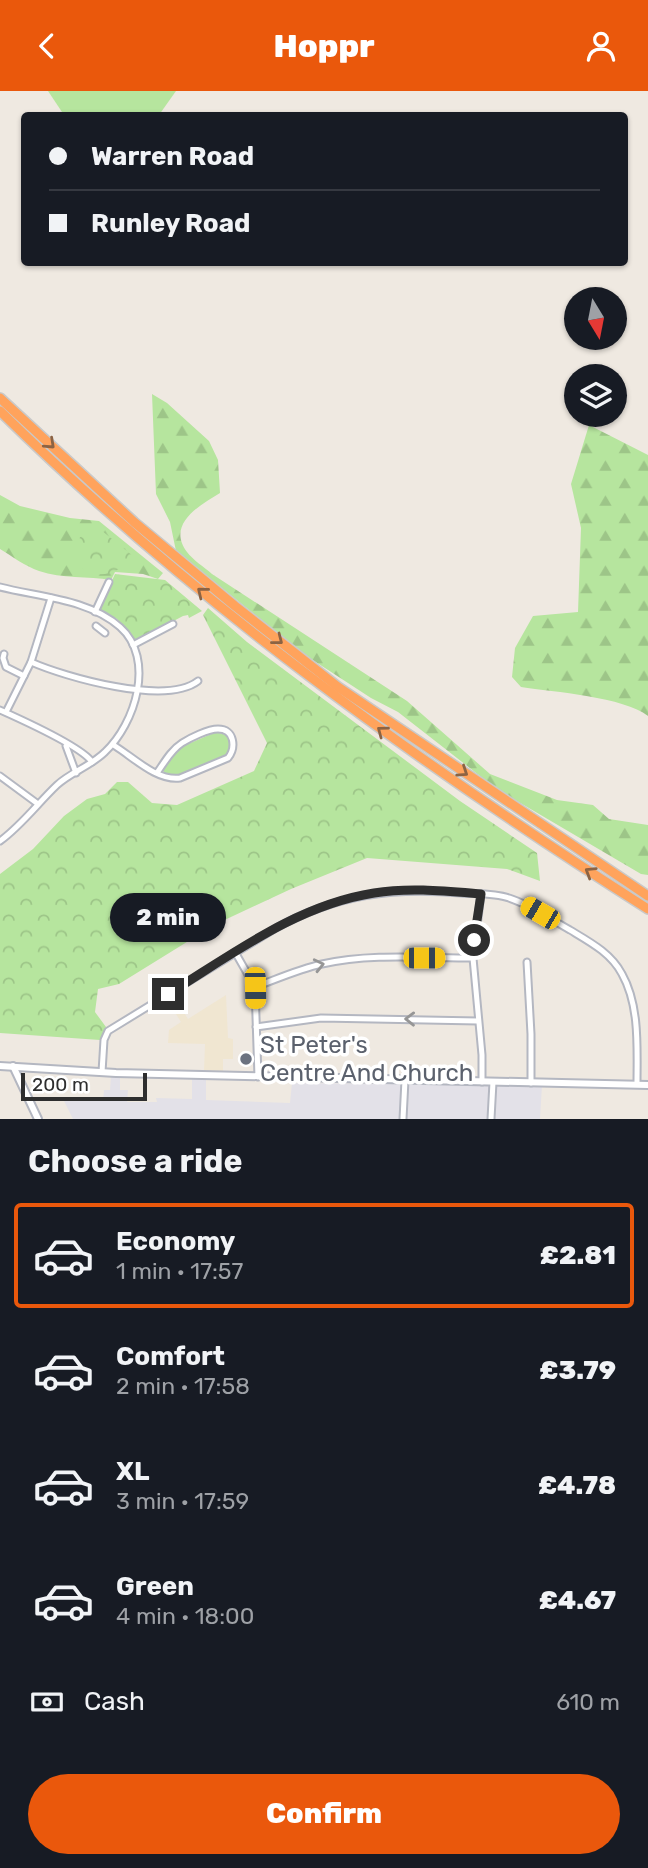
<!DOCTYPE html>
<meta charset="utf-8">
<style>
:root{--surface:#171b24;--page:#242831;--text:#f1f3f6;--muted:#9ea1a6;--line:#363941;--accent:#ea580c}
body{margin:0;font-family:Rubik,sans-serif;background:var(--page);color:var(--text);height:100vh;display:flex;flex-direction:column;font-size:26px;white-space:nowrap}
*{box-sizing:border-box;margin:0}
p{font-size:23px;color:var(--muted)}
.icon{flex:none;width:38px;height:38px;fill:none;stroke:currentColor;stroke-width:2;stroke-linecap:round;stroke-linejoin:round}
.map{position:relative;height:1028px;overflow:hidden}
.details{display:flex;flex-direction:column;background:var(--surface);flex:1}
.details>*{flex:none}
.top-card{position:absolute;left:21px;top:21px;width:607px;height:154px;border-radius:7px;box-shadow:0 2px 5px #0004;display:grid;align-content:center;height:154px;padding:0 28px;background:var(--surface)}
.needle{width:46px;rotate:170deg}
.controls{position:absolute;left:564px;top:196px;display:grid;gap:14px}
.controls a{display:grid;place-items:center;width:63px;height:63px;border-radius:50%;background:var(--surface);box-shadow:0 2px 5px #0004;font-size:35px}
.scale{position:absolute;left:21px;bottom:18px;width:126px;box-sizing:border-box;padding-left:7px;border:4px solid #2e2e2e;border-top:0;font-size:19px;line-height:24px;white-space:nowrap;color:#2e2e2e;-webkit-text-stroke:5px #fff;paint-order:stroke}
.end{position:absolute;width:32px;height:32px;margin:-16px;border:9px solid #2e2e2e;background:#fff;box-shadow:0 0 0 4px #fff}
.from{border-radius:50%}
.bubble{position:absolute;height:49px;border-radius:24px;background:var(--surface);box-shadow:0 2px 5px #0004;font-size:23px;font-weight:800;line-height:49px;text-align:center}
.car{position:absolute;width:21px;height:42px;margin:-21px -10px;border-radius:9px;box-shadow:0 0 5px 2px #0007;background:linear-gradient(#f5c518 24%,#345 0 40%,#f5c518 0 76%,#345 0 86%,#f5c518 0)}
.top-card b{display:flex;align-items:center;gap:24px;height:66px;font-size:26px}
.top-card b+b{border-top:2px solid var(--line)}
.top-card i{width:18px;height:18px;background:var(--text)}
ul{padding:0;list-style:none}
li{display:flex;align-items:center;gap:21px;height:105px;margin:0 14px 10px;padding:0 14px;border:4px solid transparent;border-radius:7px}
li div{flex:1}
li b{display:block;font-size:26px}
li em{font-style:normal;font-weight:800}
li.active{border-color:var(--accent)}
li>.icon{width:63px;height:63px;stroke-width:1.5}
h2{padding:0 28px;font-size:32px;line-height:84px}
.pay{display:flex;align-items:center;gap:18px;height:77px;padding:0 28px;font-size:26px}
.pay p{margin-inline-start:auto}
.primary-button{display:flex;gap:14px;margin-top:auto;padding:14px 28px}
.primary-button a{flex:1;height:80px;border-radius:42px;background:var(--accent);color:#fff;font-size:28px;font-weight:800;line-height:80px;text-align:center}
header{display:flex;justify-content:space-between;align-items:center;height:91px;padding:0 28px;background:var(--accent);color:#fff;font-size:32px;font-weight:800}
.map>svg:first-child{display:block}
.industrial{fill:#e3e1e8}
.education{fill:#f0e6d1}
.grass{fill:#b6e59e}
.forest{fill:url(#forest-firs)}
.park{fill:url(#park-crowns)}
.lines{fill:none;stroke-linecap:round;stroke-linejoin:round}
.minor-casing{stroke:#b4b7c1;stroke-width:9}
.tertiary-casing{stroke:#b4b7c1;stroke-width:10}
.motorway-casing{stroke:#c9c9c9;stroke-width:12}
.minor{stroke:#fff;stroke-width:5}
.tertiary{stroke:#fff;stroke-width:6}
.motorway{stroke:#ffa35c;stroke-width:9}
.oneway{stroke:#8c6343}
.oneway2{stroke:#969696}
.route{stroke:#2e2e2e;stroke-width:9}
.worship-dot{fill:#6b7280;stroke:#fff;stroke-width:2.5}
.labels{text-anchor:middle;stroke-width:7;stroke-linejoin:round;paint-order:stroke}
.worship-label{font-size:24px;fill:#5b616d;stroke:#fff;text-anchor:start}
</style>
<header><svg class="icon" aria-label="back" viewBox="0 0 24 24"><path d="M15 5l-7 7 7 7"/></svg>Hoppr<svg class="icon" aria-label="person" viewBox="0 0 24 24"><circle cx="12" cy="8" r="4"/><path d="M4 21q1-7 8-7t8 7"/></svg></header>
<div class="map">
<svg width="648" height="1028" viewBox="0 0 648 1028">
<defs>
<pattern id="forest-firs" width="22" height="20" patternUnits="userSpaceOnUse" patternTransform="scale(1.75)"><rect width="22" height="20" fill="#b6e59e"/><path d="M5 1l3.5 6h-7zM16 11l3.5 6h-7z" fill="#9dc588"/></pattern>
<pattern id="park-crowns" width="20" height="18" patternUnits="userSpaceOnUse" patternTransform="scale(1.75)"><rect width="20" height="18" fill="#b6e59e"/><path d="M2 6a3 3 0 1 1 6 0M12 15a3 3 0 1 1 6 0" fill="none" stroke="#9dc588"/></pattern>
</defs>
<rect width="100%" height="100%" fill="#efe9e1"/>
<path class="industrial" d="M111,985L120,986V999H128L127,1011H157L156,1007L192,1008V988H206V1009L290,1012L292,992L542,994L540,1028H73L62,1006L103,1010L104,999H110Z"/>
<path class="education" d="M172,903L188,928L226,904L228,947L233,948V968H223V980H204L205,953L168,952L169,939L181,931L166,907Z"/>
<g class="grass">
<path d="M48,0H176L159,24H64Z"/>
<path d="M216,641L226,644L230,649L229,663L184,685L164,684L163,676L181,656Z"/>
</g>
<g class="forest">
<path d="M152,303L167,312L209,350L218,369L220,402C200,414 166,433 187,461C193,469 204,476 212,483L407,610L490,683L557,709L593,714L609,728L648,734V784L641,783L498,699L398,621L371,607L305,564L176,460L170,431L156,403Z"/>
<path d="M589,334L648,364V625C624,606 554,601 521,596L512,586L515,557L533,525L578,521L581,437L571,393Z"/>
<path d="M0,404L20,415L70,427L99,430L163,482L158,488L143,483L115,481L111,489C88,485 62,488 39,480C25,475 13,466 0,458Z"/>
</g>
<g class="park">
<path d="M101,439L133,465C118,486 90,491 74,469L80,446Z"/>
<path d="M115,483L165,489L202,520L189,527L188,524L183,525L136,550L117,528L99,518Z"/>
<path d="M208,517L247,551L460,710L537,762L540,790L507,778L367,767L291,798L216,833L119,893L98,898L95,921L106,936L100,949L0,942V783L33,758L64,725L87,708L105,703L117,691H128L152,712L177,714L254,680L267,652L203,524Z"/>
</g>
<g class="lines">
<g class="minor-casing">
<g id="minor">
<path d="M0,496C39,506 89,508 120,536C156,568 135,633 105,661C91,675 71,681 57,694C38,712 21,735 0,750"/>
<path d="M95,521L109,491"/>
<path d="M96,535L105,542"/>
<path d="M133,554L173,533"/>
<path d="M4,563L3,567L6,576L24,585"/>
<path d="M31,571C65,586 166,615 198,590"/>
<path d="M0,619C20,628 81,655 92,671"/>
<path d="M6,621L31,571L51,507"/>
<path d="M113,653L115,655C134,667 157,690 180,687L228,667C236,657 235,638 218,638C208,638 190,647 182,652C171,659 164,672 157,682"/>
<path d="M66,655L76,682"/>
<path d="M0,685L38,713"/>
<path d="M481,803L473,867L482,964V991"/>
<path d="M235,861L255,896L258,986"/>
<path d="M527,871L531,943V992"/>
<path d="M255,896C277,888 299,878 322,873C371,862 423,867 473,867"/>
<path d="M256,936L321,927L478,930"/>
<path d="M102,981L104,949L108,940L276,837C338,803 392,796 461,802C477,803 495,802 509,807C531,814 550,828 570,839C590,851 611,862 622,883C640,915 637,958 637,993"/>
<path d="M403,1028L405,989"/>
<path d="M491,1028L493,991"/>
</g>
</g>
<g class="tertiary-casing">
<g id="tertiary">
<path d="M0,975L116,982L648,994"/>
<path d="M13,975L38,1028"/>
</g>
</g>
<g class="motorway-casing">
<g id="motorway">
<path d="M0,307L134,431L235,515L338,596L648,805"/>
<path d="M0,320C195,512 418,672 648,818"/>
</g>
</g>
<use href="#minor" class="minor"/>
<use href="#tertiary" class="tertiary"/>
<use href="#motorway" class="motorway"/>
</g>
<defs><path id="oneway-chevron" d="M-2-3.5L2.5 0L-2 3.5" fill="none" stroke-width="1.6" stroke-linecap="round" stroke-linejoin="round" transform="scale(1.75)"/></defs>
<g class="oneway">
<use href="#oneway-chevron" transform="translate(50 353) rotate(43)"/>
<use href="#oneway-chevron" transform="translate(202 501) rotate(-141)"/>
<use href="#oneway-chevron" transform="translate(278 549) rotate(38)"/>
<use href="#oneway-chevron" transform="translate(382 640) rotate(-143)"/>
<use href="#oneway-chevron" transform="translate(463 681) rotate(34)"/>
<use href="#oneway-chevron" transform="translate(590 781) rotate(-148)"/>
</g>
<g class="oneway2">
<use href="#oneway-chevron" transform="translate(319 874) rotate(-13)"/>
<use href="#oneway-chevron" transform="translate(410 928) rotate(-179)"/>
</g>
<g class="lines">
<path class="route" d="M168,903C233,863 297,814 374,802C409,796 446,800 481,803L474,849"/>
</g>
<circle class="worship-dot" cx="246" cy="968" r="7"/>
<g class="labels">
<g class="worship-label">
<text x="260" y="962">St Peter's<tspan x="260" dy="28">Centre And Church</tspan></text>
</g>
</g>
</svg>
<div class="controls">
<a><svg class="needle" viewBox="-14 -14 28 28"><path d="M0-13l5 13h-10z" fill="#e53935"/><path d="M0 13l5-13h-10z" fill="#9ea1a6"/></svg></a>
<a><svg class="icon" aria-label="layers" viewBox="0 0 24 24"><path d="M12 4l9 5-9 5-9-5zM3 14l9 5 9-5"/></svg></a>
</div>
<div class="scale">200 m</div>
<i class="end from" style="left:474px;top:849px"></i>
<i class="end" style="left:168px;top:903px"></i>
<div class="bubble" style="left:110px;top:802px;width:116px">2 min</div>
<i class="car" style="left:540px;top:822px;rotate:300deg"></i>
<i class="car" style="left:424px;top:867px;rotate:90deg"></i>
<i class="car" style="left:255px;top:897px;rotate:179deg"></i>
<div class="top-card">
<b><i class="from"></i>Warren Road</b>
<b><i></i>Runley Road</b>
</div>
</div>
<section class="details">
<h2>Choose a ride</h2>
<ul>
<li class="active"><svg class="icon" aria-label="car" viewBox="0 0 24 24"><path d="M5 17H2v-5l4-1 3-4h7l3 4 3 1v5h-3M9 17h6M6 11h13"/><circle cx="7" cy="17" r="2"/><circle cx="17" cy="17" r="2"/></svg><div><b>Economy</b><p>1 min · 17:57</p></div><em>£2.81</em></li>
<li><svg class="icon" aria-label="car" viewBox="0 0 24 24"><path d="M5 17H2v-5l4-1 3-4h7l3 4 3 1v5h-3M9 17h6M6 11h13"/><circle cx="7" cy="17" r="2"/><circle cx="17" cy="17" r="2"/></svg><div><b>Comfort</b><p>2 min · 17:58</p></div><em>£3.79</em></li>
<li><svg class="icon" aria-label="car" viewBox="0 0 24 24"><path d="M5 17H2v-5l4-1 3-4h7l3 4 3 1v5h-3M9 17h6M6 11h13"/><circle cx="7" cy="17" r="2"/><circle cx="17" cy="17" r="2"/></svg><div><b>XL</b><p>3 min · 17:59</p></div><em>£4.78</em></li>
<li><svg class="icon" aria-label="car" viewBox="0 0 24 24"><path d="M5 17H2v-5l4-1 3-4h7l3 4 3 1v5h-3M9 17h6M6 11h13"/><circle cx="7" cy="17" r="2"/><circle cx="17" cy="17" r="2"/></svg><div><b>Green</b><p>4 min · 18:00</p></div><em>£4.67</em></li>
</ul>
<div class="pay"><svg class="icon" aria-label="cash" viewBox="0 0 24 24"><path d="M3 7h18v10H3z"/><circle cx="12" cy="12" r="2"/></svg>Cash<p>610 m</p></div>
<div class="primary-button"><a>Confirm</a></div>
</section>
